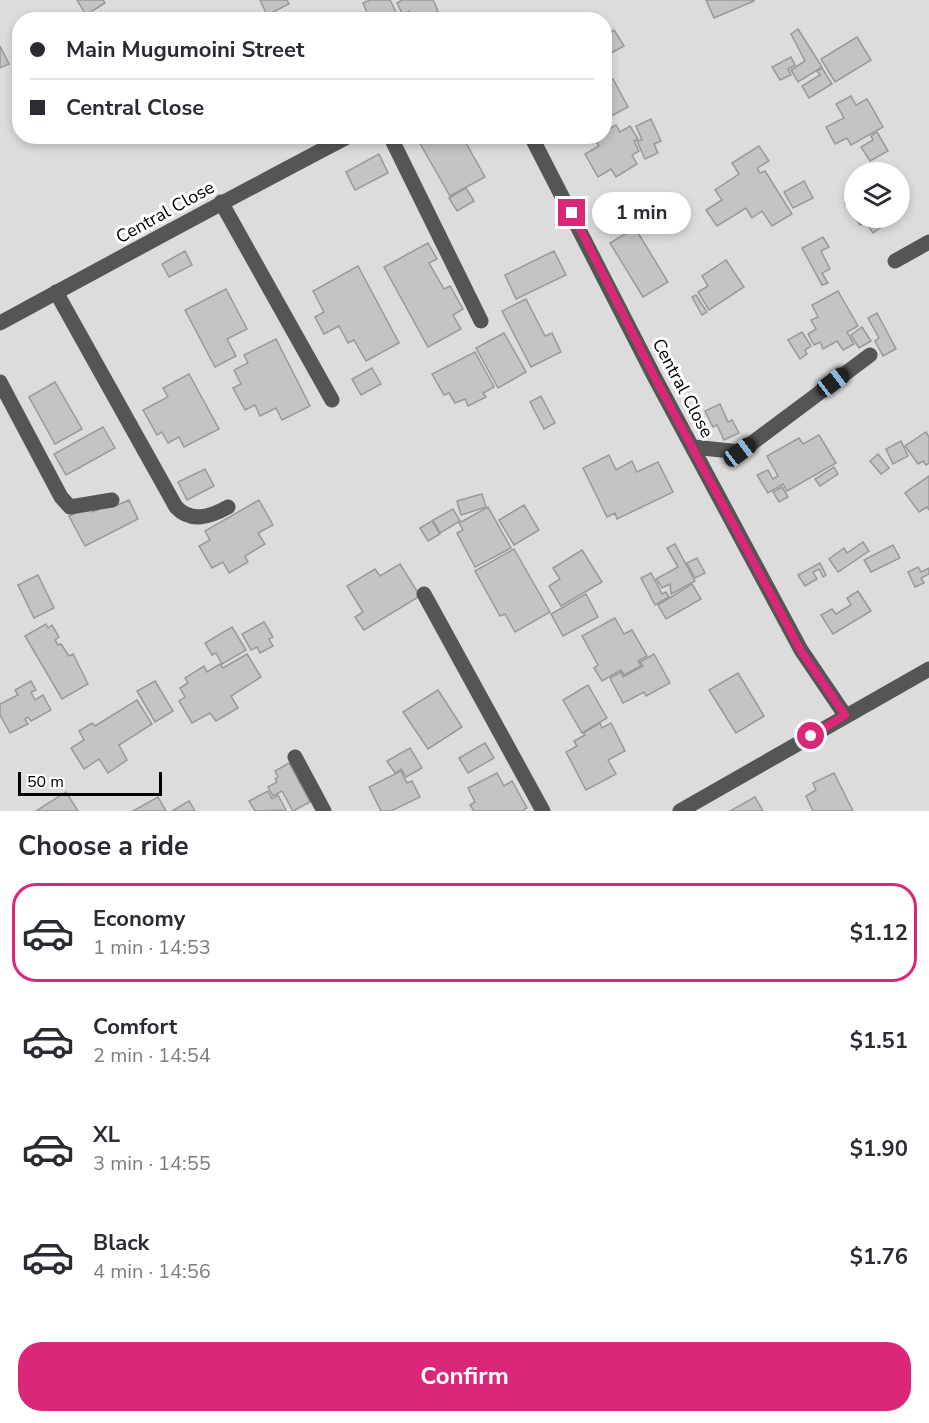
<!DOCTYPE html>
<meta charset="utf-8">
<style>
:root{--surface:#fff;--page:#f2f2f3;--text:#2b2b33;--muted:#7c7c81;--line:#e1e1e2;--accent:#db2777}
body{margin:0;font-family:"Nunito Sans",sans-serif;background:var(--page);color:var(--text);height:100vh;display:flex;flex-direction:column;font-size:22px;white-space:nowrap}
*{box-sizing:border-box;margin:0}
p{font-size:20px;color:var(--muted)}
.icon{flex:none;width:33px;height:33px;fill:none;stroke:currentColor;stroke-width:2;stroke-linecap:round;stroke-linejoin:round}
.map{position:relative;height:811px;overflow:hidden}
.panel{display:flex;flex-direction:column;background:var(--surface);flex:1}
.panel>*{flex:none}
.hud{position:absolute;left:12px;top:12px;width:600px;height:132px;border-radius:24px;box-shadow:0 3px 9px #0003;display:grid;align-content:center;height:132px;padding:0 18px;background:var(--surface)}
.controls{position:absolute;left:844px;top:162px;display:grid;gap:12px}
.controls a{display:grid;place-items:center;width:66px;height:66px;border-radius:50%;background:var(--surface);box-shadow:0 3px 9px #0003;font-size:30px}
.scale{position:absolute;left:18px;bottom:15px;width:144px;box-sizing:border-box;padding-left:6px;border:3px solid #000;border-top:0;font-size:16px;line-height:21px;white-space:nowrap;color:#000;-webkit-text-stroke:4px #fff;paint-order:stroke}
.end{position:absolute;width:27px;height:27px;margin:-14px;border:8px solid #db2777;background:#fff;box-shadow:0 0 0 3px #fff}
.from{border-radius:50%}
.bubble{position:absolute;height:42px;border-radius:21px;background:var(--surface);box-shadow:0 3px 9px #0003;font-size:20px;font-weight:700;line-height:42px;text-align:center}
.car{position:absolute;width:18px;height:36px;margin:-18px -9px;border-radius:8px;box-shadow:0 0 4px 2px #0007;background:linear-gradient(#222 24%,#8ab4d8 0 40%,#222 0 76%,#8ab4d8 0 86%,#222 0)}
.hud b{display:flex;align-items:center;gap:21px;height:57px;font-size:22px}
.hud b+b{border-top:2px solid var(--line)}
.hud i{width:15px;height:15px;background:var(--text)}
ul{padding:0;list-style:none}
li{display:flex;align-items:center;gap:18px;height:99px;margin:0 12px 9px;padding:0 6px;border:3px solid transparent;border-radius:24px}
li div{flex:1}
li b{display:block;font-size:22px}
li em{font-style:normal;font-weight:700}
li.on{border-color:var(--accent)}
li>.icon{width:54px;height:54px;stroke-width:1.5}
h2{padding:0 18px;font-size:27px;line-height:72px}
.action{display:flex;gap:12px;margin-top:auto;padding:12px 18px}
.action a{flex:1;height:69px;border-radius:24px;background:var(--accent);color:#fff;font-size:24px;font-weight:700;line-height:69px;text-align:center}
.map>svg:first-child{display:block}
.green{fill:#dcdcdc;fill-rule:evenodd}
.building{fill:#c4c4c4;stroke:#999;stroke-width:1.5}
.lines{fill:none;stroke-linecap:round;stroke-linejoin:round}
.minor{stroke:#555;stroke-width:15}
.route{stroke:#db2777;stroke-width:8}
.labels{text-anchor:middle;stroke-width:6;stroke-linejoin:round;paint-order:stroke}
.street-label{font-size:18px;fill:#000;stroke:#fff}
</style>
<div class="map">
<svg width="929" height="811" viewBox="0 0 929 811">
<rect width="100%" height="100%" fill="#fff"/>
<path class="green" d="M0,0H929V811H0ZM20,20H604V136H20ZM855,172H900V218H855Z"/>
<g class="building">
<path d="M77,0H103L105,3L86,15Z"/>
<path d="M260,0H287L289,4L267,15Z"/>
<path d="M370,0H390L400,20H370L363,3Z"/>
<path d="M402,0H433L438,11L420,20H413L409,11L403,15L397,3Z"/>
<path d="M706,0H754V1L714,18Z"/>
<path d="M798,29L822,67L798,82L791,70L805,61L791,34Z"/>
<path d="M614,30L624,46L604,57V36Z"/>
<path d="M857,37L871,60L835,82L821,59Z"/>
<path d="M0,46L9,64L0,68Z"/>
<path d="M791,57L795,65L788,69L791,75L780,80L772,67Z"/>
<path d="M822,68L832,84L809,98L802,86L820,75L817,71Z"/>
<path d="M613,79L628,107L604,120V84Z"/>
<path d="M851,96L856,105L867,99L883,127L851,145L847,138L835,144L826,127L844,118L836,104Z"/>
<path d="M651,119L661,141L654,144L658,153L645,159L637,141L642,140L636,126Z"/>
<path d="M616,125L620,132L630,126L638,139L634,141L639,151L632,155L637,164L616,177L611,169L598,177L585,154L599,146L594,138L604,136V132Z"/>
<path d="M877,132L888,151L870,161L861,147L873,140L871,136Z"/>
<path d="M423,136H462L485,177L450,196L418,140Z"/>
<path d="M759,146L769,161L757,168L760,173L765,171L792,214L772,226L762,211L752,218L746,208L717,226L706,210L722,200L715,190L739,174L732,163Z"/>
<path d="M379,154L388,173L355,190L346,172Z"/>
<path d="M804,181L813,198L793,208L784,192Z"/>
<path d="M466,188L474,201L457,211L449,198Z"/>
<path d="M855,196V217L845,203Z"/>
<path d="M855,218H879L884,225L873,233L865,222L860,225Z"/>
<path d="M635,228L668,282L643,297L610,243Z"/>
<path d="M823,237L829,247L821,251L830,269L822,273L828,283L822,285L802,248Z"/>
<path d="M428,243L437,259L429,263L444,289L450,286L463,309L453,315L461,329L428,347L384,267Z"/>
<path d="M185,251L192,265L169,277L162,264Z"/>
<path d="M554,251L566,275L516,299L505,275Z"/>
<path d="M726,260L744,287L709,310L698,292L708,286L702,276Z"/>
<path d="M358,266L399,343L366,361L354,340L348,343L339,326L324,334L315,317L324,312L313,291Z"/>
<path d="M226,289L247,329L227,339L236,356L215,367L185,310Z"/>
<path d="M838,291L858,326L847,332L854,344L843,350L837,341L823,349L820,342L814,345L808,334L816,329L811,320L818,317L812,305Z"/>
<path d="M696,295L707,312L702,315L692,297Z"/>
<path d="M526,299L545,336L552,333L561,352L531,367L502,311Z"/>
<path d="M877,313L896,349L883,356L875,341L879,338L868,318Z"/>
<path d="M862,327L871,341L859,348L851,335Z"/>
<path d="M802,332L811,346L805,350L807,354L800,359L788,340Z"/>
<path d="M504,333L526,372L498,388L476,348Z"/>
<path d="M276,339L310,406L282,420L276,408L260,416L255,405L245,410L233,388L241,384L234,370L248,363L244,355Z"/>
<path d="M475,352L494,387L483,393L486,397L468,406L465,399L455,403L449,393L444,395L432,374Z"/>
<path d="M372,368L381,384L361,395L352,379Z"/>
<path d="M189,374L219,429L184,447L179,437L168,443L162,432L157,435L143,410L168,397L163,388Z"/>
<path d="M55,382L82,429L55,444L29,397Z"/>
<path d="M541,396L555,423L544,429L530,402Z"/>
<path d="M720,404L728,422L732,420L739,433L724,440L717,425L713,427L705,411Z"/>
<path d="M103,427L115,448L66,475L54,454Z"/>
<path d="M926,432L929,437V463L926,465L923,461L918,464L905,446Z"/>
<path d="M819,435L836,463L787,491L783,484L768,493L757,475L768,470L773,479L778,476L767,456L799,438L803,444Z"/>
<path d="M901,441L908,456L893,464L886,449Z"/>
<path d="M878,454L889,468L881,474L870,461Z"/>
<path d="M609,455L616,470L632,461L637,472L658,462L673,492L617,519L615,513L607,517L583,468Z"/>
<path d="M834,467L838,474L820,486L815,479Z"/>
<path d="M205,469L214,486L187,500L178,482Z"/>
<path d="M929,476V510L927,507L919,512L905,493Z"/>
<path d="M782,487L788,497L779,502L773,492Z"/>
<path d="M482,494L486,507L461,515L457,501Z"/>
<path d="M129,500L138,519L85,546L69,516L90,506L93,512L111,503L113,507Z"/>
<path d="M259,500L273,525L258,533L265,544L245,556L248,562L229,573L223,562L212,568L199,546L210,540L205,531Z"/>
<path d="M524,505L539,530L514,545L499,520Z"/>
<path d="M488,507L511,548L475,567L457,533L463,530L459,523Z"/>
<path d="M453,509L460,521L440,533L433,520Z"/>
<path d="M432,521L440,534L428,541L420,528Z"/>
<path d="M863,542L869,551L838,572L829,559L844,548L847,553Z"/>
<path d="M675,544L695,581L671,594L670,584L662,588L656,579L678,567L667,548Z"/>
<path d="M893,545L900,558L871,572L864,560Z"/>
<path d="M514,549L550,612L515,632L505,614L500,616L475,571Z"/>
<path d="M582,550L602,582L561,606L549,586L560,579L553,568Z"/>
<path d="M697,558L705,573L695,578L687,563Z"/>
<path d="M820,563L826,575L823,577L819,569L813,572L817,579L805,586L798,575Z"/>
<path d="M400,564L420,596L364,630L355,617L363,612L347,586L375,569L380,576Z"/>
<path d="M918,567L921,572L929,568V574L921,578L924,583L915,587L908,572Z"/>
<path d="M651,573L662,594L666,592L669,597L655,605L641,578Z"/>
<path d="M38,575L54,608L34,618L18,585Z"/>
<path d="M692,584L701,599L666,619L658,605Z"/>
<path d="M858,591L871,611L833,634L821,615L832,609L836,614L851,605L847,598Z"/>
<path d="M586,594L598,617L563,636L551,614Z"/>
<path d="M615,618L624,634L632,630L647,656L638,661L641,666L624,675L621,670L602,681L594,668L598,665L582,636Z"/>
<path d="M264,622L273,637L269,639L273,646L260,653L257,647L251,650L242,634Z"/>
<path d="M46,624L48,628L52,625L59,637L55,640L58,645L61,644L69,656L73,654L88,684L62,699L25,636Z"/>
<path d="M232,627L246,650L222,664L216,653L212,655L205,643Z"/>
<path d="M247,654L261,677L231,696L238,708L216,721L210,713L192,723L179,701L185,697L180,688L188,683L185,678L204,666L207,672L220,664L223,668Z"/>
<path d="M654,654L670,683L646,696L644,692L623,703L610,678L621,672L623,677L643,666L640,662Z"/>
<path d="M738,673L764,716L736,733L709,690Z"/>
<path d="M31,681L36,690L31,692L35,700L43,695L51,710L31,721L28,717L25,719L28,724L10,733L0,715V704L18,695L15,690Z"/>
<path d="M155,681L173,711L155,722L137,691Z"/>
<path d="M588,685L607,718L582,733L563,700Z"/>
<path d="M438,690L462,727L428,749L403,712Z"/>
<path d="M137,700L152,724L119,745L127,760L108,773L99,759L84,769L71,748L84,740L79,731L92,723L95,726Z"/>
<path d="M600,723L602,728L611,723L625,751L608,760L616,774L586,790L566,752L577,746L574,741L585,735L583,733Z"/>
<path d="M485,743L494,758L468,773L459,758Z"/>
<path d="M410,748L422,768L406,777L401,769L395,773L387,761Z"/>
<path d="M289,763L310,802L293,811L282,791L273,796L268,787L277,782L275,779L278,777L275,771Z"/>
<path d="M401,771L407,783L412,781L420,797L391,811H381L369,787Z"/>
<path d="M497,773L504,786L512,781L527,808L522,811H474L470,805L475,802L468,788Z"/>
<path d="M834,773L853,811H813L806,796L816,790L813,783Z"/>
<path d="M268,791L272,799L278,795L286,810L255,811L249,801Z"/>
<path d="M66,792L78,811H36Z"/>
<path d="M158,797L166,811H133Z"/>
<path d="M755,797L763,811H730Z"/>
<path d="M189,801L195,811H172Z"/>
</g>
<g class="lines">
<g class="minor">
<path d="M390,136L481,321"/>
<path d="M531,136L655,378L801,650L845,715"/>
<path d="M221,202L332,400"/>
<path d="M895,261L929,242"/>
<path d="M56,292L176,507C191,523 210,517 228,507"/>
<path d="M0,323C116,260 232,197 349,136"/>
<path d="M0,382L61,497L70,507L112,500"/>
<path d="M693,447L740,452L870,355"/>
<path d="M424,594L543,811"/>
<path d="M295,757L324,811"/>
<path d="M680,811L929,669"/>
</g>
</g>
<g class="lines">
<path class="route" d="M572,213L655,378L801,651L845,715L811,736"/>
</g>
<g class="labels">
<g class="street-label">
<text transform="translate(165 212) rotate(-29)" y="6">Central Close</text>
<text transform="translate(683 388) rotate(62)" y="6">Central Close</text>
</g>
</g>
</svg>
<div class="controls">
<a><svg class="icon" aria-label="layers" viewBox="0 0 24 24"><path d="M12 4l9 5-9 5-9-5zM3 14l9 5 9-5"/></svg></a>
</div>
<div class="scale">50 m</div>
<i class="end from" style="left:811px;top:736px"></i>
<i class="end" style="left:572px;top:213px"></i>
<div class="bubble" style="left:592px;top:192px;width:99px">1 min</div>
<i class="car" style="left:833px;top:382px;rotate:53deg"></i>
<i class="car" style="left:740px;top:452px;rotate:53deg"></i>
<div class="hud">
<b><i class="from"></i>Main Mugumoini Street</b>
<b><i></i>Central Close</b>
</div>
</div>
<section class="panel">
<h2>Choose a ride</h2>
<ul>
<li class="on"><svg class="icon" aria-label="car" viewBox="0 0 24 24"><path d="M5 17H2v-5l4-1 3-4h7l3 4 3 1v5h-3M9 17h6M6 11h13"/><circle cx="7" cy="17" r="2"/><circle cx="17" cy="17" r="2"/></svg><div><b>Economy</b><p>1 min · 14:53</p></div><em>$1.12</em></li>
<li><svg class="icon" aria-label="car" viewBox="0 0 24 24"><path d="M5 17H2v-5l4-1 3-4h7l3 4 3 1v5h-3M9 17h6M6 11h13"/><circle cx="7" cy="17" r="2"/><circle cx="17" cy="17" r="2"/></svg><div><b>Comfort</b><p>2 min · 14:54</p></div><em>$1.51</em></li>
<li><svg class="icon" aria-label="car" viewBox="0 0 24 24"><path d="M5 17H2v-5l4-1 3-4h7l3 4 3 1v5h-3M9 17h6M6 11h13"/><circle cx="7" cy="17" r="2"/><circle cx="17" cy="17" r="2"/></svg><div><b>XL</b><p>3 min · 14:55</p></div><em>$1.90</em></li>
<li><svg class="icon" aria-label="car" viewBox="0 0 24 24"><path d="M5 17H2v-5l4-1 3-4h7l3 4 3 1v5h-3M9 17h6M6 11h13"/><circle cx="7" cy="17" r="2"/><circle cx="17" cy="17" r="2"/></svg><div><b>Black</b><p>4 min · 14:56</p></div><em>$1.76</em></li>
</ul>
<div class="action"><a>Confirm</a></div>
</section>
